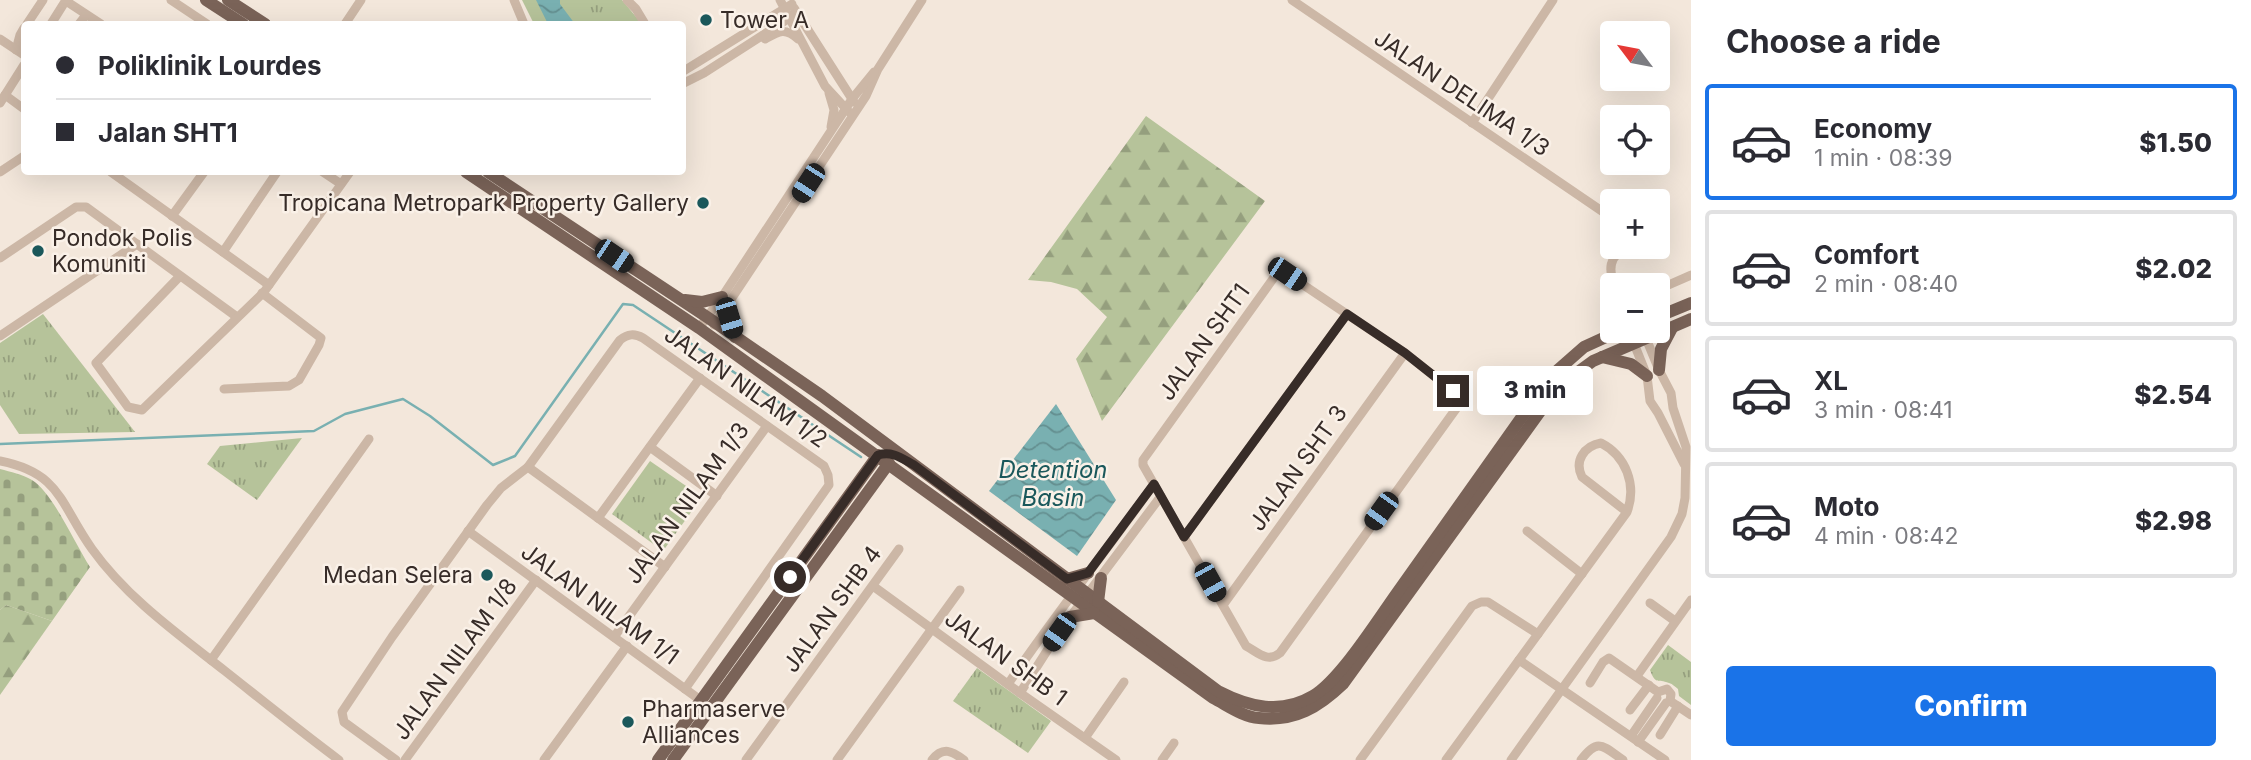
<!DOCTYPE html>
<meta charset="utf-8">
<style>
:root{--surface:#fff;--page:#f7f7f7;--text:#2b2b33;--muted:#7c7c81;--line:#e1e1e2;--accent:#1a73e8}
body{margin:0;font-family:Inter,sans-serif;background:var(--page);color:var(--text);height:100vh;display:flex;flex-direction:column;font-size:26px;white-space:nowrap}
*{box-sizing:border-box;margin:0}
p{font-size:23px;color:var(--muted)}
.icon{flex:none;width:38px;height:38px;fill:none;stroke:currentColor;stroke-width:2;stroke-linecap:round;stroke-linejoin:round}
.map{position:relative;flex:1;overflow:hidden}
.drawer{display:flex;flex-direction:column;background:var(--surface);width:560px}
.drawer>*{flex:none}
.guide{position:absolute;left:21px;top:21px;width:665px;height:154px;border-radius:7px;box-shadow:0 7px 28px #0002;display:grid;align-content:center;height:154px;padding:0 35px;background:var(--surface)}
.needle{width:46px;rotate:302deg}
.controls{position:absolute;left:1600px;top:21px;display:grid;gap:14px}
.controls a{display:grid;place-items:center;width:70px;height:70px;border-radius:7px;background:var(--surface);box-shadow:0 7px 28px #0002;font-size:35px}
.end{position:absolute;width:32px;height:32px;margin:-16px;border:9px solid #372c28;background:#fff;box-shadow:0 0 0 4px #fff}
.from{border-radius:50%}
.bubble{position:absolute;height:49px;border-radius:7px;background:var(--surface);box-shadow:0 7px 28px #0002;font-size:23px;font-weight:800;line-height:49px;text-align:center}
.car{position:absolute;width:21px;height:42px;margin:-21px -10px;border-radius:9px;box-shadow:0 0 5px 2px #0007;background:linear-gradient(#222 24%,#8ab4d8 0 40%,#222 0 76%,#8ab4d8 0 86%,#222 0)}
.guide b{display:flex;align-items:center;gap:24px;height:66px;font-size:26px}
.guide b+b{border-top:2px solid var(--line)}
.guide i{width:18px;height:18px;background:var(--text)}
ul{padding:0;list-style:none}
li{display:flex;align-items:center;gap:21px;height:116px;margin:0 14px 10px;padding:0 21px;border:4px solid var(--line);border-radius:7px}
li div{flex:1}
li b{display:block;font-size:26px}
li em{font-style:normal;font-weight:800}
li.selected{border-color:var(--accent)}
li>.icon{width:63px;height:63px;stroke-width:1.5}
h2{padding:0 35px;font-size:32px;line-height:84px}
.action{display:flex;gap:14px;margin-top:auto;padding:14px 35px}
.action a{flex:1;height:80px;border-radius:7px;background:var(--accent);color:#fff;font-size:28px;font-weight:800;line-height:80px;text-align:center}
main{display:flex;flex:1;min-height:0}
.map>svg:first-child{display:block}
.forest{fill:url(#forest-firs)}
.cemetery{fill:url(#cemetery-stones)}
.park{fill:url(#park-tufts)}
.water{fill:url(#water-waves)}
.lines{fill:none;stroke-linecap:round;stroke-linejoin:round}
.stream{stroke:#79b0b1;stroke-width:2.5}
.minor{stroke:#ccb7a6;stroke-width:9}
.major{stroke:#7a6358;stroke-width:12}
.route{stroke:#372c28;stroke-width:9}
.poi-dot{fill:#1b585b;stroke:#faf1e8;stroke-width:2.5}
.labels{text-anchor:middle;stroke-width:5;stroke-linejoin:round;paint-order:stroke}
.poi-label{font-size:23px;fill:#372c28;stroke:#faf1e8;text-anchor:start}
.street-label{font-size:23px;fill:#372c28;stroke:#faf1e8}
.water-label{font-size:24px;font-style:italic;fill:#1b585b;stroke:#faf1e8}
</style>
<main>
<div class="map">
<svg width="1691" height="760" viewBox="0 0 1691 760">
<defs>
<pattern id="forest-firs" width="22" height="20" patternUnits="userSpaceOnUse" patternTransform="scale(1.75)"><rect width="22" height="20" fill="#b6c39a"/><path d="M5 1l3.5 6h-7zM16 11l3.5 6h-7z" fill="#959f7e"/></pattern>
<pattern id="cemetery-stones" width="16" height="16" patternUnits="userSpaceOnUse" patternTransform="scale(1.75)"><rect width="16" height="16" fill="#b6c39a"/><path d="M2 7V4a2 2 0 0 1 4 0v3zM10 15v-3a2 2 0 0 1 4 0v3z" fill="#959f7e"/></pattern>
<pattern id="park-tufts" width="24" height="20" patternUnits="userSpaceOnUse" patternTransform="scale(1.75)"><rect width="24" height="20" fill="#b6c39a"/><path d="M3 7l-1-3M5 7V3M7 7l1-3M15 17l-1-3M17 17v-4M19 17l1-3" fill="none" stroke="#959f7e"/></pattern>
<pattern id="water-waves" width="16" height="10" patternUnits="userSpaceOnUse" patternTransform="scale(1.75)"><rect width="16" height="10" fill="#79b0b1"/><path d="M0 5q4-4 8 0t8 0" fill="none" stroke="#648f90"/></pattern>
</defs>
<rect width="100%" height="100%" fill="#f3e7db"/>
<g class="forest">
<path d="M1146,116L1265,201L1102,421L1076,359L1107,317L1077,289L1051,282L1028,280Z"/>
<path d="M6,605L52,621L0,695V610Z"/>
</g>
<path class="cemetery" d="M0,469C11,472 22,474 32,480C53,493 75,544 90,567L52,621L6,605L0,610Z"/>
<g class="park">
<path d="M522,0H622L642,24H534Z"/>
<path d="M43,314L135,432L19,434L0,405V343Z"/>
<path d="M302,438L257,500L207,464L220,446Z"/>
<path d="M650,461L702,497L663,551L612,514Z"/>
<path d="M1668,645L1691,662V705L1679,696L1678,689C1675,687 1673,684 1669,683C1657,678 1656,686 1650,670Z"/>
<path d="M977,668L1051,721L1028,753L953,701Z"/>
</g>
<g class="water">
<path d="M536,0H560V4L575,24H548Z"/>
<path d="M1056,404L1116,500L1077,556L989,491Z"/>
</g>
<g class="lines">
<path class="stream" d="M0,444L314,431L345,414L403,399L430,416L493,465L515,456L623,304L633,305L861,457"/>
<g class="minor">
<path d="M171,0L207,24"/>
<path d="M514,0L524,24"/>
<path d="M627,0L636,9L645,24"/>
<path d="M780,0L825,86L849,112"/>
<path d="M1292,0L1612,218"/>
<path d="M66,1L101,24"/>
<path d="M794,8L854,102"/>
<path d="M27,24L43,0"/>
<path d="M51,24L66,0"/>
<path d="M79,24L86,15"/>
<path d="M345,24L361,0"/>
<path d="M0,39L24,55"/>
<path d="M765,39C779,31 785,27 798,39"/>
<path d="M16,50L20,35L24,28"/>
<path d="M682,72L792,4"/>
<path d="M682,84L704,73L797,13"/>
<path d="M829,93L834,110L831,127"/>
<path d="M5,95L24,109"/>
<path d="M0,103L24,65"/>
<path d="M1472,123L1553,0"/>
<path d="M0,172L24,156"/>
<path d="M111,172L269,285"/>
<path d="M323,172L341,184"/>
<path d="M172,216L204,172"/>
<path d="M223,252L277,172"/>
<path d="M0,258L76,207H86L237,317"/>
<path d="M1281,272L1287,274L1405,353L1453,391L1460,398L1458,406L1280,653C1267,663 1259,653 1246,646L1143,465V460L1275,276Z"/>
<path d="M180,276L96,363L128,407L142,410L264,292L350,172"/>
<path d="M1615,285C1608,270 1609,257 1624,249"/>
<path d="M1657,290L1691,275"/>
<path d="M714,325L866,96L878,69L922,0"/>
<path d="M699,328L722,297L852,99L874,72"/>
<path d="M1629,331L1647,376L1650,401L1658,413L1684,464"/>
<path d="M0,336L137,244"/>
<path d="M224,389L289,386L299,380L319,345L321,338L262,293"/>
<path d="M650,447L717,496"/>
<path d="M0,461C61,473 60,504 92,549C127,598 178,634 225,671C263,701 300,731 339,760"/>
<path d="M528,467L665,567"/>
<path d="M598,518L700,378"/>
<path d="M468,531L703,702"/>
<path d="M1527,531L1582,574"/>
<path d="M1184,537L1347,314"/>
<path d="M873,586L1020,693L1116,760"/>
<path d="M1650,603L1675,621"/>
<path d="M1223,605L1405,353"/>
<path d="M614,637L767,426"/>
<path d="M211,660L369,439"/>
<path d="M1519,660L1665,760"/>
<path d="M1637,676L1691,600"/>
<path d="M1590,683L1603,662L1609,658L1658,692"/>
<path d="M1008,684C1055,615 1106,551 1154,484"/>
<path d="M1658,692L1667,689L1671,694L1670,701"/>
<path d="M1020,693L1059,632L1161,496"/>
<path d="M1670,701L1691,715"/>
<path d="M1630,710L1649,685"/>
<path d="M1660,735L1678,706"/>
<path d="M1631,736L1657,698"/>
<path d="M1085,738L1124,682"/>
<path d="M1638,742L1666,703"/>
<path d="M396,760L344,722L342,712L392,637L487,505L501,488L528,467L620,340C628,334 634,333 643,338L824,466L828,475L829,485L685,689"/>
<path d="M405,760L536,580"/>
<path d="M544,760L627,646"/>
<path d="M746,760L899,549"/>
<path d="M837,760L960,590"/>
<path d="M932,760C943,746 952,751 964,760"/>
<path d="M1162,760L1174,743"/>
<path d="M1360,760L1472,606L1481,602H1488L1538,634"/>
<path d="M1446,760L1627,512C1637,485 1626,456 1601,443C1584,446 1574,461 1582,477L1627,512"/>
<path d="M1511,760L1671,537L1682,514L1685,498L1686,447L1673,408L1671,393L1659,370L1643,331"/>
<path d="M1581,760C1598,737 1603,746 1623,760"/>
</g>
<g class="major">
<path d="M206,0L243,24"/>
<path d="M228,0L265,24"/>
<path d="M466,172L699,328L1213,698C1227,705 1243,717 1259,718C1295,722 1319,707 1343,684L1544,406L1571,377L1593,361L1691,319"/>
<path d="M488,172L707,317L822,396L1218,691C1249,707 1281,715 1313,696C1340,680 1377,621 1397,593C1448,521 1500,449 1551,376L1584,347L1619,331"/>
<path d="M685,300L702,302L722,297"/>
<path d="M728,307L735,337"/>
<path d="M1657,317L1691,303"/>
<path d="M1602,357L1631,364L1647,376"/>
<path d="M1659,370L1661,349L1672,328"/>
<path d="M1067,579L1088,573"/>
<path d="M1098,602L1101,578"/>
<path d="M1070,617L1094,613"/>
<path d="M658,760L878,455"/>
<path d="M673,760L889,463"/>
</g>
</g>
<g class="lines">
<path class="route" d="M790,577L878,455C893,451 901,458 914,465L1067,579L1088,573L1154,484L1184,537L1347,314L1405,353L1453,391"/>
</g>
<g class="poi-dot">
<circle cx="706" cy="20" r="7"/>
<circle cx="703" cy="203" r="7"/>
<circle cx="38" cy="251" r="7"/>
<circle cx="487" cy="575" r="7"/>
<circle cx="628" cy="722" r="7"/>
</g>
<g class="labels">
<g class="poi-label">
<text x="720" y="28">Tower A</text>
<text x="689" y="211" text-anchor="end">Tropicana Metropark Property Gallery</text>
<text x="52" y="246">Pondok Polis<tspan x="52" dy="26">Komuniti</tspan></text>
<text x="473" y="583" text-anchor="end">Medan Selera</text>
<text x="642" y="717">Pharmaserve<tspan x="642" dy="26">Alliances</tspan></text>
</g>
<g class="street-label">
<text transform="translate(1462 93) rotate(34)" y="8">JALAN DELIMA 1/3</text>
<text transform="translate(1204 342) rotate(-54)" y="8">JALAN SHT1</text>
<text transform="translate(746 387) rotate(35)" y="8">JALAN NILAM 1/2</text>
<text transform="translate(1298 468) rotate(-54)" y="8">JALAN SHT 3</text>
<text transform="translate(687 503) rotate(-54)" y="8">JALAN NILAM 1/3</text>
<text transform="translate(600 604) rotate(36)" y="8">JALAN NILAM 1/1</text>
<text transform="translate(832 609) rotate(-54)" y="8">JALAN SHB 4</text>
<text transform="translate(1006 658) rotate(36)" y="8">JALAN SHB 1</text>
<text transform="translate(455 659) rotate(-54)" y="8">JALAN NILAM 1/8</text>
</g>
<g class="water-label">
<text x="1053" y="478">Detention<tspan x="1053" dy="28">Basin</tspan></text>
</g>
</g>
</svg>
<div class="controls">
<a><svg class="needle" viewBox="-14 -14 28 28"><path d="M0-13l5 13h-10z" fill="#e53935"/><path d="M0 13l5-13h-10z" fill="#7c7c81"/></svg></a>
<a><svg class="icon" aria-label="locate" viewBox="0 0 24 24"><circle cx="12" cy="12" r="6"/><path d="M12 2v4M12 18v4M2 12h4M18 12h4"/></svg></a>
<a>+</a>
<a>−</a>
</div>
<i class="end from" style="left:790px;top:577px"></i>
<i class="end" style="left:1453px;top:391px"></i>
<div class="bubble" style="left:1477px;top:366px;width:116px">3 min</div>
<i class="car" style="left:808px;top:183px;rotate:213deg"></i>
<i class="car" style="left:614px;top:256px;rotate:124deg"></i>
<i class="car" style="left:1287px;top:274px;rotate:124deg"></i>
<i class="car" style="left:729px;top:318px;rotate:163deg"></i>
<i class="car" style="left:1381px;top:511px;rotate:216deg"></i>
<i class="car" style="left:1210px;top:582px;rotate:151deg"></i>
<i class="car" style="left:1059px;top:632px;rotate:215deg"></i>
<div class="guide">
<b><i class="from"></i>Poliklinik Lourdes</b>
<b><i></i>Jalan SHT1</b>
</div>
</div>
<section class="drawer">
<h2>Choose a ride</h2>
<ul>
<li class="selected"><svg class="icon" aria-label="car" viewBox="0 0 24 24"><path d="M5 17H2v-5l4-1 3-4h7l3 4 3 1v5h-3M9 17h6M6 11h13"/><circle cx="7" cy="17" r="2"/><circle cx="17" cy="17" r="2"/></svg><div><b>Economy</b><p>1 min · 08:39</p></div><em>$1.50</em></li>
<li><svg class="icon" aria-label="car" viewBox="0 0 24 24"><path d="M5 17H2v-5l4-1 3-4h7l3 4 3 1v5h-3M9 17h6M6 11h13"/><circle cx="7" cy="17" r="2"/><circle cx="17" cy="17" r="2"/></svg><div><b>Comfort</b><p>2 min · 08:40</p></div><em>$2.02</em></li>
<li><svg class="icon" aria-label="car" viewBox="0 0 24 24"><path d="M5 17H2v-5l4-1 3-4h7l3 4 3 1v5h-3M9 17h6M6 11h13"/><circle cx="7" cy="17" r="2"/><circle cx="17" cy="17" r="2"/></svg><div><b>XL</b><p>3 min · 08:41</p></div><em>$2.54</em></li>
<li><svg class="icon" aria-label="car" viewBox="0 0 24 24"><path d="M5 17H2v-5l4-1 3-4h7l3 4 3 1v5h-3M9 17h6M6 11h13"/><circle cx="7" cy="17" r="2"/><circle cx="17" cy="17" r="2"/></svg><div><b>Moto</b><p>4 min · 08:42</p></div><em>$2.98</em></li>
</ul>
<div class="action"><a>Confirm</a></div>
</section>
</main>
